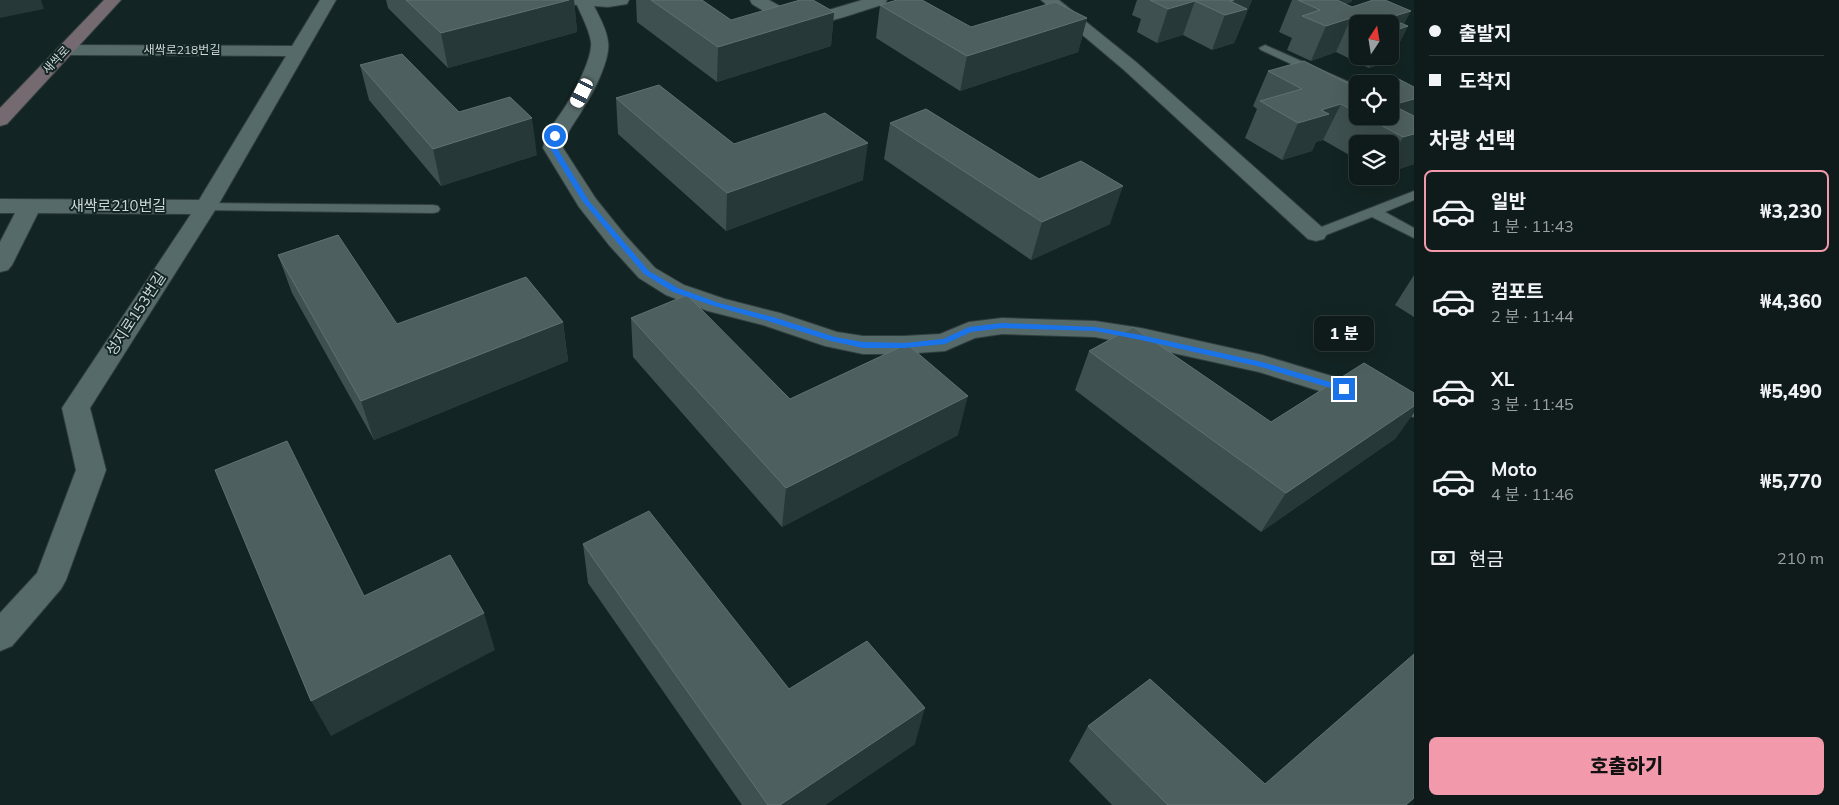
<!DOCTYPE html>
<html lang="ko">
<meta charset="utf-8">
<style>
:root{--surface:#0e1b1a;--page:#1c2827;--text:#f1f3f6;--muted:#9ba1a2;--line:#2e3939;--accent:#f29aac}
body{margin:0;font-family:Mulish,"Noto Sans KR",sans-serif;background:var(--page);color:var(--text);height:100vh;display:flex;flex-direction:column;font-size:19px;white-space:nowrap}
*{box-sizing:border-box;margin:0}
p{font-size:16px;color:var(--muted)}
.icon{flex:none;width:28px;height:28px;fill:none;stroke:currentColor;stroke-width:2;stroke-linecap:round;stroke-linejoin:round}
.map{position:relative;flex:1;overflow:hidden}
.details{display:flex;flex-direction:column;background:var(--surface);width:425px}
.details>*{flex:none}
.top-card{display:grid;align-content:center;height:110px;padding:0 15px;background:var(--surface)}
.needle{width:32px;rotate:12deg}
.tools{position:absolute;left:1349px;top:15px;display:grid;gap:10px}
.tools a{display:grid;place-items:center;width:50px;height:50px;border-radius:8px;background:var(--surface);box-shadow:0 5px 20px #0002,0 0 0 1px var(--line);font-size:25px}
.end{position:absolute;width:22px;height:22px;margin:-11px;border:6px solid #1a73e8;background:#fff;box-shadow:0 0 0 2px #fff}
.from{border-radius:50%}
.bubble{position:absolute;height:35px;border-radius:8px;background:var(--surface);box-shadow:0 5px 20px #0002,0 0 0 1px var(--line);font-size:16px;font-weight:800;line-height:35px;text-align:center}
.car{position:absolute;width:15px;height:30px;margin:-15px -8px;border-radius:6px;box-shadow:0 0 4px 1px #0007;background:linear-gradient(#fff 24%,#345 0 40%,#fff 0 76%,#345 0 86%,#fff 0)}
.top-card b{display:flex;align-items:center;gap:18px;height:48px;font-size:19px}
.top-card b+b{border-top:1px solid var(--line)}
.top-card i{width:12px;height:12px;background:var(--text)}
ul{padding:0;list-style:none}
li{display:flex;align-items:center;gap:15px;height:82px;margin:0 10px 8px;padding:0 5px;border:2px solid transparent;border-radius:8px}
li div{flex:1}
li b{display:block;font-size:19px}
li em{font-style:normal;font-weight:800}
li.selected{border-color:var(--accent)}
li>.icon{width:45px;height:45px;stroke-width:1.5}
h2{padding:0 15px;font-size:22px;line-height:60px}
.pay{display:flex;align-items:center;gap:12px;height:55px;padding:0 15px;font-size:19px}
.pay p{margin-inline-start:auto}
.primary-button{display:flex;gap:10px;margin-top:auto;padding:10px 15px}
.primary-button a{flex:1;height:58px;border-radius:8px;background:var(--accent);color:#111;font-size:20px;font-weight:800;line-height:58px;text-align:center}
main{display:flex;flex:1;min-height:0}
.map>svg:first-child{display:block}
.lines{fill:none;stroke-linecap:round;stroke-linejoin:round}
.lane-casing{stroke:#313e3e;stroke-width:2}
.street-casing{stroke:#313e3e;stroke-width:2}
.secondary-casing{stroke:#313e3e;stroke-width:2}
.lane{fill:#566a69;fill-rule:evenodd}
.street{fill:#566a69;fill-rule:evenodd}
.secondary{fill:#746a6f;fill-rule:evenodd}
.wall{fill:#3e504f;fill-rule:evenodd}
.shaded-wall{fill:#263837}
.building{fill:#4d5f5e;stroke:#617271}
.route{fill:#1a73e8}
.labels{text-anchor:middle;stroke-width:4;stroke-linejoin:round;paint-order:stroke}
.far-street-label{font-size:12px;fill:#cdd8d8;stroke:#122423}
.street-label{font-size:15px;fill:#cdd8d8;stroke:#122423}
</style>
<main>
<div class="map">
<svg width="1414" height="805" viewBox="0 0 1414 805">
<rect width="100%" height="100%" fill="#122423"/>
<g class="lines">
<g class="lane-casing">
<g id="lane">
<path d="M1265,45L1358,86V95L1261,50L1259,48Z"/>
<path d="M1414,191V200L1385,212L1414,228V238L1372,217L1321,237H1311L1309,234L1311,231Z"/>
<path d="M206,203L433,205L438,206L440,209L438,212L433,213L201,210L199,207L201,204Z"/>
</g>
</g>
<g class="street-casing">
<g id="street">
<path d="M320,0H336L217,207L90,408L106,470L66,580L61,589L12,646L0,651V613L37,573L76,470L62,408L191,214L38,213L12,265L8,270L0,272V242L15,213H0V199L199,200L286,56L66,55L60,54L57,50L60,46L66,45L292,46Z"/>
<path d="M559,0H629L627,4L608,7L594,6C600,18 607,30 608,42C611,58 593,94 584,107C576,122 566,131 563,148L596,199L625,235L655,268L684,285L725,299L780,313L837,332L863,336H904L940,334L969,322L1002,318L1095,321L1141,328L1262,355L1378,390L1414,397V417L1377,409L1259,372L1141,346L1095,337L1002,334L975,338L945,351L904,354H863L825,346L763,325L708,311L666,295L639,278L609,245L579,207L543,148C546,131 556,121 565,107C573,94 593,58 591,42C589,29 582,17 577,5L561,4Z"/>
<path d="M750,0H769L787,10L799,14L822,12L862,0H887L885,4C831,20 804,38 752,4Z"/>
<path d="M1041,0H1059L1136,62L1324,229L1327,234L1324,239L1316,241L1308,239L1124,70Z"/>
</g>
</g>
<g class="secondary-casing">
<path id="secondary" d="M104,0H121L7,124L0,126V108Z"/>
</g>
<use href="#lane" class="lane"/>
<use href="#street" class="street"/>
<use href="#secondary" class="secondary"/>
</g>
<g class="wall">
<path d="M386,0H574L577,32L448,68L388,8Z"/>
<path d="M636,0H702L731,20L834,12L831,46L717,82L637,22Z"/>
<path d="M1137,0H1252L1234,43L1212,50L1183,35L1157,43L1137,32L1141,19L1132,15Z"/>
<path d="M1292,0H1352L1351,2L1345,4L1408,26L1390,61L1369,68L1336,52L1311,61L1287,50L1292,38L1279,32ZM1358,24H1390V56H1358Z"/>
<path d="M880,5L971,27L1087,18L1078,52L960,91L876,38Z"/>
<path d="M360,65L459,112L537,155L441,186L369,100Z"/>
<path d="M1268,71L1353,86L1358,85V116H1390L1391,75L1414,164L1390,172V144H1358V160L1323,140L1316,142L1312,151L1282,160L1245,138L1257,109L1253,106Z"/>
<path d="M616,98L734,144L863,180L726,231L618,134Z"/>
<path d="M890,123L1110,224L1031,260L884,159Z"/>
<path d="M278,255L397,324L563,322L568,361L374,440L292,293Z"/>
<path d="M1414,275V317L1395,305Z"/>
<path d="M631,318L790,399L958,435L782,527L633,357Z"/>
<path d="M1089,351L1271,422L1396,438L1261,532L1075,390Z"/>
<path d="M583,544L789,689L915,744L825,805H742L588,583Z"/>
<path d="M1088,726L1265,784L1406,805H1112L1069,761Z"/>
</g>
<g class="shaded-wall">
<path d="M0,0H41L44,9L0,18Z"/>
<path d="M569,0H574L577,32L448,68L441,33Z"/>
<path d="M1234,0H1252L1234,43L1212,50L1230,1Z"/>
<path d="M1336,0H1352L1351,2L1332,8Z"/>
<path d="M1195,1L1183,35L1157,43L1168,9Z"/>
<path d="M1411,11L1402,28L1408,26L1390,61L1369,68L1375,56H1390V24L1388,18Z"/>
<path d="M834,12L831,46L717,82L718,47Z"/>
<path d="M1087,18L1078,52L960,91L967,56Z"/>
<path d="M1351,18L1336,52L1311,61L1326,26Z"/>
<path d="M1414,99V121L1392,105Z"/>
<path d="M1341,104L1323,140L1316,142L1312,151L1282,160L1298,123L1321,110Z"/>
<path d="M532,118L537,155L441,186L433,149Z"/>
<path d="M1414,134V164L1390,172V161L1403,137Z"/>
<path d="M868,143L863,180L726,231L727,193Z"/>
<path d="M1123,186L1110,224L1031,260L1042,222Z"/>
<path d="M563,322L568,361L374,440L361,401Z"/>
<path d="M968,396L958,435L782,527L786,488Z"/>
<path d="M1414,406V413L1396,438L1261,532L1286,493Z"/>
<path d="M484,613L495,650L331,736L311,701Z"/>
<path d="M925,708L915,744L825,805H780Z"/>
</g>
<g class="building">
<path d="M406,0H569L441,33Z"/>
<path d="M651,0H702L731,20L800,0H813L834,12L718,47Z"/>
<path d="M897,0H922L971,27L1055,2L1087,18L967,56L880,5Z"/>
<path d="M1150,0H1234L1230,1L1247,9L1225,15L1195,1L1168,9Z"/>
<path d="M1298,0H1337L1352,7L1373,0H1385L1411,11L1388,18L1408,26L1390,32V24H1364L1351,18L1326,26L1302,16L1320,10Z"/>
<path d="M402,54L459,112L510,97L532,118L433,149L360,65Z"/>
<path d="M1304,61L1353,86L1358,85V113L1341,104L1321,110L1329,114L1298,123L1260,101L1302,89L1268,71Z"/>
<path d="M1391,75L1414,87V99L1392,105L1414,116V134L1403,137L1364,116H1390V84H1362Z"/>
<path d="M659,85L734,144L825,113L868,143L727,193L616,98Z"/>
<path d="M926,109L1039,179L1081,161L1123,186L1042,222L890,123Z"/>
<path d="M338,235L397,324L526,277L563,322L361,401L278,255Z"/>
<path d="M687,295L790,399L907,344L968,396L786,488L631,318Z"/>
<path d="M1133,327L1271,422L1364,363L1414,393V406L1286,493L1089,351Z"/>
<path d="M287,441L364,596L450,555L484,613L311,701L215,470Z"/>
<path d="M649,511L789,689L867,641L925,708L780,805H768L583,544Z"/>
<path d="M1414,654V798L1406,805H1168L1088,726L1150,679L1265,784Z"/>
</g>
<path class="route" d="M555,134L558,136L557,148L589,201L649,271L678,288L719,303L773,317L835,337L863,342L904,343L943,339L969,327L1002,323L1095,327L1141,335L1262,362L1347,387L1348,389L1344,392L1261,367L1141,340L1095,331L1002,328L971,332L945,344L904,348H863L831,341L768,321L714,306L673,292L644,274L583,202L550,148L552,136Z"/>
<g class="labels">
<g class="far-street-label">
<text x="182" y="54">새싹로218번길</text>
<text transform="translate(56 60) rotate(-47)" y="4">새싹로</text>
</g>
<g class="street-label">
<text x="118" y="211">새싹로210번길</text>
<text transform="translate(136 314) rotate(-57)" y="5">성지로153번길</text>
</g>
</g>
</svg>
<div class="tools">
<a><svg class="needle" viewBox="-14 -14 28 28"><path d="M0-13l5 13h-10z" fill="#e53935"/><path d="M0 13l5-13h-10z" fill="#9ba1a2"/></svg></a>
<a><svg class="icon" aria-label="locate" viewBox="0 0 24 24"><circle cx="12" cy="12" r="6"/><path d="M12 2v4M12 18v4M2 12h4M18 12h4"/></svg></a>
<a><svg class="icon" aria-label="layers" viewBox="0 0 24 24"><path d="M12 4l9 5-9 5-9-5zM3 14l9 5 9-5"/></svg></a>
</div>
<i class="end from" style="left:555px;top:136px"></i>
<i class="end" style="left:1344px;top:389px"></i>
<div class="bubble" style="left:1314px;top:316px;width:60px">1 분</div>
<i class="car" style="left:582px;top:93px;rotate:207deg"></i>
</div>
<section class="details">
<div class="top-card">
<b><i class="from"></i>출발지</b>
<b><i></i>도착지</b>
</div>
<h2>차량 선택</h2>
<ul>
<li class="selected"><svg class="icon" aria-label="car" viewBox="0 0 24 24"><path d="M5 17H2v-5l4-1 3-4h7l3 4 3 1v5h-3M9 17h6M6 11h13"/><circle cx="7" cy="17" r="2"/><circle cx="17" cy="17" r="2"/></svg><div><b>일반</b><p>1 분 · 11:43</p></div><em>₩3,230</em></li>
<li><svg class="icon" aria-label="car" viewBox="0 0 24 24"><path d="M5 17H2v-5l4-1 3-4h7l3 4 3 1v5h-3M9 17h6M6 11h13"/><circle cx="7" cy="17" r="2"/><circle cx="17" cy="17" r="2"/></svg><div><b>컴포트</b><p>2 분 · 11:44</p></div><em>₩4,360</em></li>
<li><svg class="icon" aria-label="car" viewBox="0 0 24 24"><path d="M5 17H2v-5l4-1 3-4h7l3 4 3 1v5h-3M9 17h6M6 11h13"/><circle cx="7" cy="17" r="2"/><circle cx="17" cy="17" r="2"/></svg><div><b>XL</b><p>3 분 · 11:45</p></div><em>₩5,490</em></li>
<li><svg class="icon" aria-label="car" viewBox="0 0 24 24"><path d="M5 17H2v-5l4-1 3-4h7l3 4 3 1v5h-3M9 17h6M6 11h13"/><circle cx="7" cy="17" r="2"/><circle cx="17" cy="17" r="2"/></svg><div><b>Moto</b><p>4 분 · 11:46</p></div><em>₩5,770</em></li>
</ul>
<div class="pay"><svg class="icon" aria-label="cash" viewBox="0 0 24 24"><path d="M3 7h18v10H3z"/><circle cx="12" cy="12" r="2"/></svg>현금<p>210 m</p></div>
<div class="primary-button"><a>호출하기</a></div>
</section>
</main>
